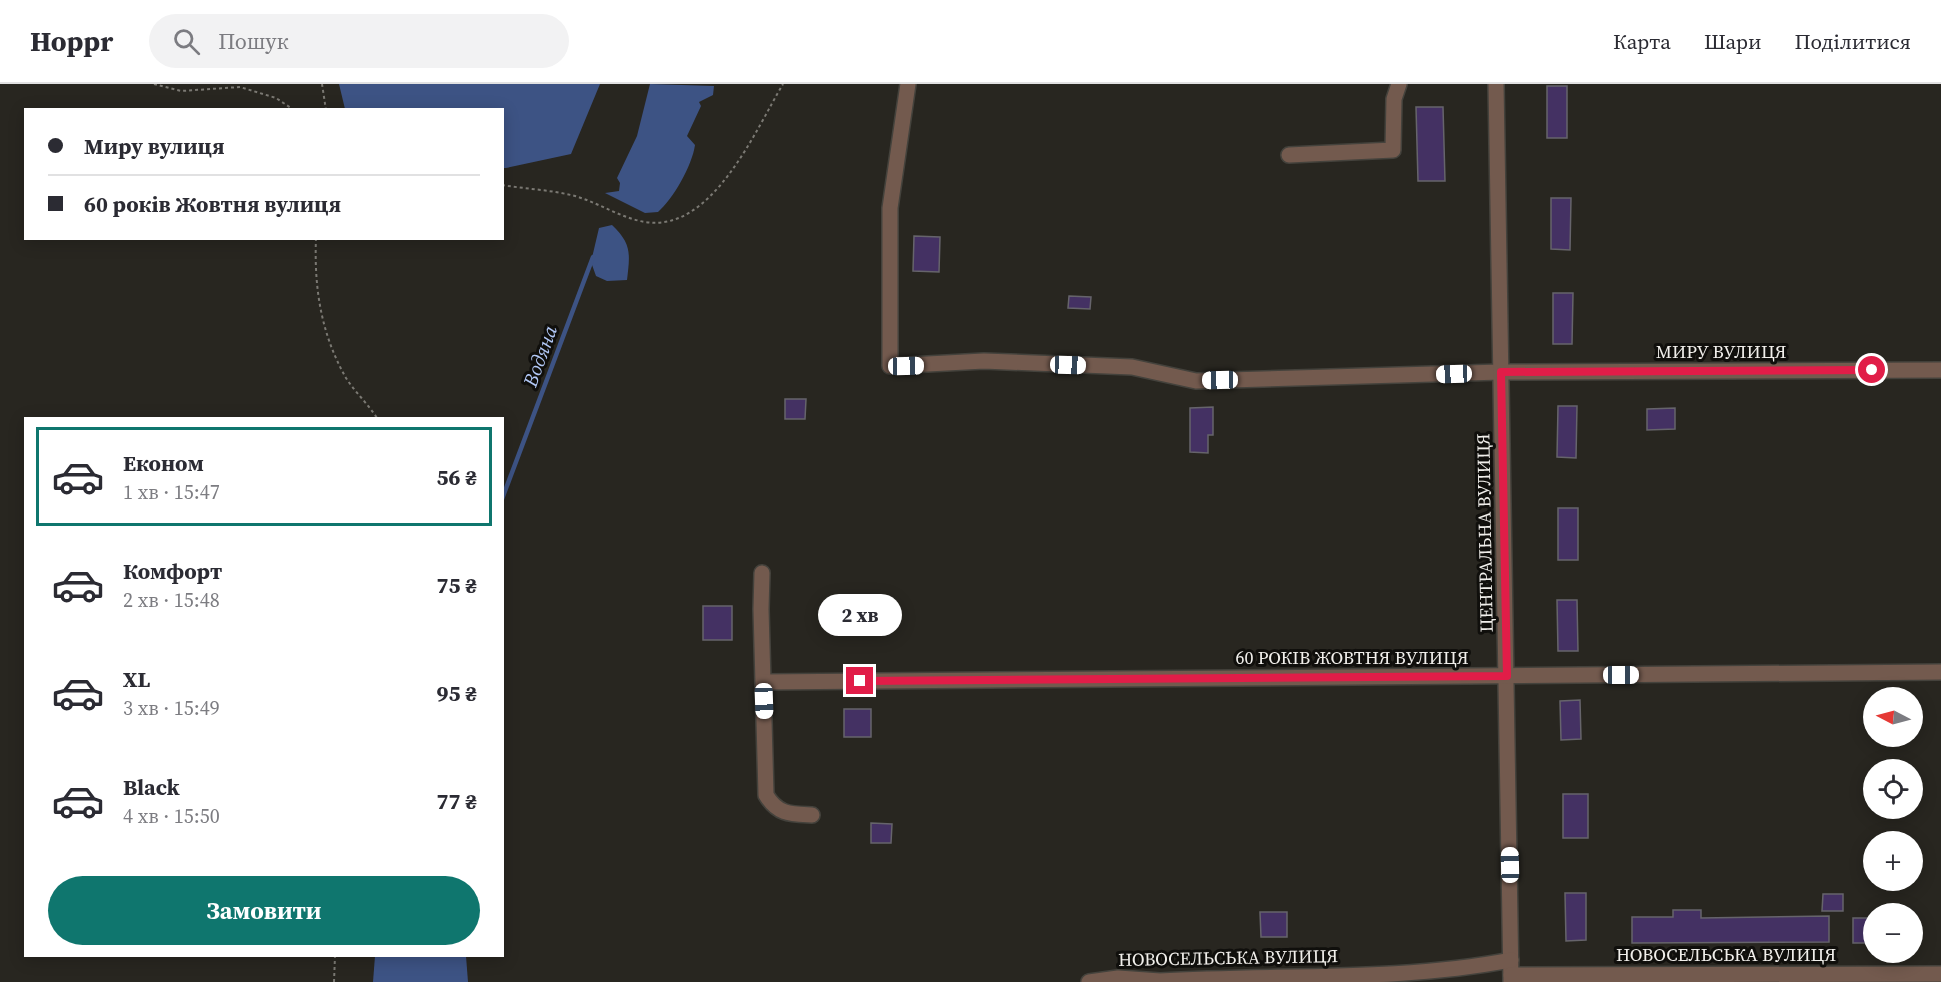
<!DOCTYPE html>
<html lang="uk">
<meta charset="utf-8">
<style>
:root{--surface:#fff;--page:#f2f2f3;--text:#2b2b33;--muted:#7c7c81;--line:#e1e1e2;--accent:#0f766e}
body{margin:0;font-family:"Source Serif 4",serif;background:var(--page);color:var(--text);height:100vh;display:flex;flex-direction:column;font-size:22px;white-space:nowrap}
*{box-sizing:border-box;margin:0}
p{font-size:20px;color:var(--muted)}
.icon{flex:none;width:33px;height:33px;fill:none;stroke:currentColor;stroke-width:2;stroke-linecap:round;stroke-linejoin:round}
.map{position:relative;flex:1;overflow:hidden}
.details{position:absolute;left:24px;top:333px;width:480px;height:540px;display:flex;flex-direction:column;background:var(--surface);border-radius:0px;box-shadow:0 3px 15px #0003}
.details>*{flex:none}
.banner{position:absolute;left:24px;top:24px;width:480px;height:132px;border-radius:0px;box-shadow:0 3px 15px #0003;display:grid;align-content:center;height:132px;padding:0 24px;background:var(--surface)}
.needle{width:39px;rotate:276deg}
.tools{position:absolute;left:1863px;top:603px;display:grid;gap:12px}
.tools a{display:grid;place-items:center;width:60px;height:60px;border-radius:50%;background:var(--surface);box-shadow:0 3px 15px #0003;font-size:30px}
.end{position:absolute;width:27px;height:27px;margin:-14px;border:8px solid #e11d48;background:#fff;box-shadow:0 0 0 3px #fff}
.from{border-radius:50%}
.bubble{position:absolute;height:42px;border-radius:21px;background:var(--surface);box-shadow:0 3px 15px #0003;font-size:20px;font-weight:700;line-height:42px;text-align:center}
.car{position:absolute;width:18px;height:36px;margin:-18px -9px;border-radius:8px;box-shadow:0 0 4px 2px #0007;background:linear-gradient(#fff 24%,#345 0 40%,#fff 0 76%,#345 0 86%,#fff 0)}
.banner b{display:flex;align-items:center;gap:21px;height:57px;font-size:22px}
.banner b+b{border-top:2px solid var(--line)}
.banner i{width:15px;height:15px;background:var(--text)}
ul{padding:10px 0 0;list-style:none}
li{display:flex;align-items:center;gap:18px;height:99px;margin:0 12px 9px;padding:0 12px;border:3px solid transparent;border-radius:0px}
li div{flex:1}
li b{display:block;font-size:22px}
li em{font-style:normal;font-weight:700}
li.selected{border-color:var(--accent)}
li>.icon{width:54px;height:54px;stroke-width:1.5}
.cta{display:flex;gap:12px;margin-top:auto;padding:12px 24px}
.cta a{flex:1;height:69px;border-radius:36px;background:var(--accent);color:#fff;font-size:24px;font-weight:700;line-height:69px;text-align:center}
header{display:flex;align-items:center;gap:36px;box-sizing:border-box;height:84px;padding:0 30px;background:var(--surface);border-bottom:2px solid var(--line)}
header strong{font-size:28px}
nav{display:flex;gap:33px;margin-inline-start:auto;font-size:21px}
.search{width:420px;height:54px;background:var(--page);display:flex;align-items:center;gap:15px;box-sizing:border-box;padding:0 21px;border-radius:33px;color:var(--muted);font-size:22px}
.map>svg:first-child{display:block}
.water{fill:#3d5384}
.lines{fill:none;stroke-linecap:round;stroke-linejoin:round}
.stream{stroke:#3d5384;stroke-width:4.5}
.building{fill:#443163;stroke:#66646b;stroke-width:1.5}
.minor-casing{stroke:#44423c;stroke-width:18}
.path{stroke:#7b7973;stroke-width:2;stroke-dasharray:3 3;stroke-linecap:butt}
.minor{stroke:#735a4e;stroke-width:15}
.route{stroke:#e11d48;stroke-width:8}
.labels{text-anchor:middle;stroke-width:6;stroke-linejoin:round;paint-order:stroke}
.street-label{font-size:18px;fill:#f1efeb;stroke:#100f0c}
.water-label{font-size:20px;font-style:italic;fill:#b2c8f6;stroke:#100f0c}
</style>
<header>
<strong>Hoppr</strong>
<div class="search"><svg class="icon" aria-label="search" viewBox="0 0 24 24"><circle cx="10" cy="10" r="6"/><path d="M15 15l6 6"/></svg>Пошук</div>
<nav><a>Карта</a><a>Шари</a><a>Поділитися</a></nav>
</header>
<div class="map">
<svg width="1941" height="898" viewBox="0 0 1941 898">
<rect width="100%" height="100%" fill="#282620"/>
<g class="water">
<path d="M339,0H600L571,70L506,84H503L502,26L345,25Z"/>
<path d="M650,0L714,2L713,11L699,18L701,22L687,52L695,61C692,82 673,115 658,128L645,129L605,109L619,107L620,99L617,94L637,52Z"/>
<path d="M612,141C632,160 630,170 627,196L607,197L596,192L591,178L599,144Z"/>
<path d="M375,872H466L468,898H373Z"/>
</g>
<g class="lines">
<path class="stream" d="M502,415L593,173"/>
</g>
<g class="building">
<rect x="1547" y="2" width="20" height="52"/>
<path d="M1416,23H1443L1445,97H1418Z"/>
<path d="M1551,114H1571L1570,166L1551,165Z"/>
<path d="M914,152L940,153L939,188L913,187Z"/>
<path d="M1553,209H1573L1572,260H1553Z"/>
<path d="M1069,212L1091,213L1090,225L1068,224Z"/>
<path d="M785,315H806L805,335H785Z"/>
<path d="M1558,322H1577L1576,374L1557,373Z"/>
<path d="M1213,323V351H1208V369L1190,368V324Z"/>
<path d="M1675,324V345L1647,346V325Z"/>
<rect x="1558" y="424" width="20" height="52"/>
<path d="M1557,516H1577L1578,567H1558Z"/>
<rect x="703" y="522" width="29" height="34"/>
<path d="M1580,616L1581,655L1561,656L1560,617Z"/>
<rect x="844" y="625" width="27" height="28"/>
<rect x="1563" y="710" width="25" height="44"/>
<path d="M871,739L892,740L891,759H871Z"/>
<path d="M1565,809H1586V856L1566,857Z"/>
<path d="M1823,810H1843V827H1822Z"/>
<path d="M1673,826H1701V834L1829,832V858L1632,859V833H1673Z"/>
<path d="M1260,828H1287V853H1261Z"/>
<rect x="1853" y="834" width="21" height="25"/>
</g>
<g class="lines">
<g class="minor-casing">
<g id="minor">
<path d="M908,0L890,124V282L984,277L1132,283L1196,297L1501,288L1941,286"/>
<path d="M1496,0L1511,898"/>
<path d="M1289,71L1393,66L1394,15L1399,0"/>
<path d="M762,489L761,525L766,711C778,731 791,730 812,731"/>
<path d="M764,598L1941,588"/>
<path d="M1511,891L1941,890"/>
<path d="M1089,898L1118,894L1160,897C1277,890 1396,898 1511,876"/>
</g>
</g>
<g class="path">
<path d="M154,0L181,7L240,3L276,14L294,26"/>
<path d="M322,0L326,26"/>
<path d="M502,101C526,105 552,106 575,112C599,119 621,134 645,138C712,149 755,47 783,0"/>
<path d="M316,154C314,204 321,250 346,294C355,308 368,320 377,334"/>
<path d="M334,898L335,872"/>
</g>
<use href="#minor" class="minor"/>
</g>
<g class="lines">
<path class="route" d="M860,597L1507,592L1501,288L1872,286"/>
</g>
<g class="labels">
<g class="street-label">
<text x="1721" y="274">МИРУ ВУЛИЦЯ</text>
<text transform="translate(1485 449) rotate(-91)" y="6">ЦЕНТРАЛЬНА ВУЛИЦЯ</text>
<text x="1352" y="580">60 РОКІВ ЖОВТНЯ ВУЛИЦЯ</text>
<text x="1726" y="877">НОВОСЕЛЬСЬКА ВУЛИЦЯ</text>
<text transform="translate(1228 874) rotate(-1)" y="6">НОВОСЕЛЬСЬКА ВУЛИЦЯ</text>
</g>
<g class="water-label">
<text transform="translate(540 272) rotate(-70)" y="7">Водяна</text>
</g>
</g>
</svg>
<div class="tools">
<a><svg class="needle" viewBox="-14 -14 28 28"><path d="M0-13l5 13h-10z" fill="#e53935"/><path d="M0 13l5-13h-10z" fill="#7c7c81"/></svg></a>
<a><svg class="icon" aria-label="locate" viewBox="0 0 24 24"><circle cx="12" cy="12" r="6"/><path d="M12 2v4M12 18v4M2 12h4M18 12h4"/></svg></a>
<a>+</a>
<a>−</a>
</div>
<i class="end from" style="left:1872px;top:286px"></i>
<i class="end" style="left:860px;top:597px"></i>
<div class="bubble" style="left:818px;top:510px;width:84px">2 хв</div>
<i class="car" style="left:1068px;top:281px;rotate:92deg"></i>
<i class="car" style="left:906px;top:282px;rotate:89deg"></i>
<i class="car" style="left:1454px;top:290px;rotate:268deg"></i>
<i class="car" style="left:1220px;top:296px;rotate:269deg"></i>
<i class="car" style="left:1621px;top:591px;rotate:90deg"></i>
<i class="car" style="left:764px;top:617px;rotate:178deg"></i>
<i class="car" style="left:1510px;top:781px;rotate:359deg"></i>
<div class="banner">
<b><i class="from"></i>Миру вулиця</b>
<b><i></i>60 років Жовтня вулиця</b>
</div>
<section class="details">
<ul>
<li class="selected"><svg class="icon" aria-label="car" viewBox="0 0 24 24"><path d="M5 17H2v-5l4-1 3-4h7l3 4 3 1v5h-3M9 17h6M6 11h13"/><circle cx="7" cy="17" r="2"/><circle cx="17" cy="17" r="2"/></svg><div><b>Економ</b><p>1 хв · 15:47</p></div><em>56 ₴</em></li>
<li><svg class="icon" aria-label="car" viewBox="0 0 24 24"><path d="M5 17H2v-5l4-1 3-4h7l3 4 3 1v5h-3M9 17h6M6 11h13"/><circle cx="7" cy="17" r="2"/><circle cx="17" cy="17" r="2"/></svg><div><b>Комфорт</b><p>2 хв · 15:48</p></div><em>75 ₴</em></li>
<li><svg class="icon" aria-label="car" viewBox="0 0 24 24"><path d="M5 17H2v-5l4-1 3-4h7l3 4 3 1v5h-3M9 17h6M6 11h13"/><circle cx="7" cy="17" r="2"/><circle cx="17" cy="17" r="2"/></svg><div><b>XL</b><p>3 хв · 15:49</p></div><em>95 ₴</em></li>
<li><svg class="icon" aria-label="car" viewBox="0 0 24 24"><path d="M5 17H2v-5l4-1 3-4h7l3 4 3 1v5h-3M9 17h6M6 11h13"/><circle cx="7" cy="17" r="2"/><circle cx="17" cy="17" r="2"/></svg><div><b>Black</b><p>4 хв · 15:50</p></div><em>77 ₴</em></li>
</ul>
<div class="cta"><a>Замовити</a></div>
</section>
</div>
